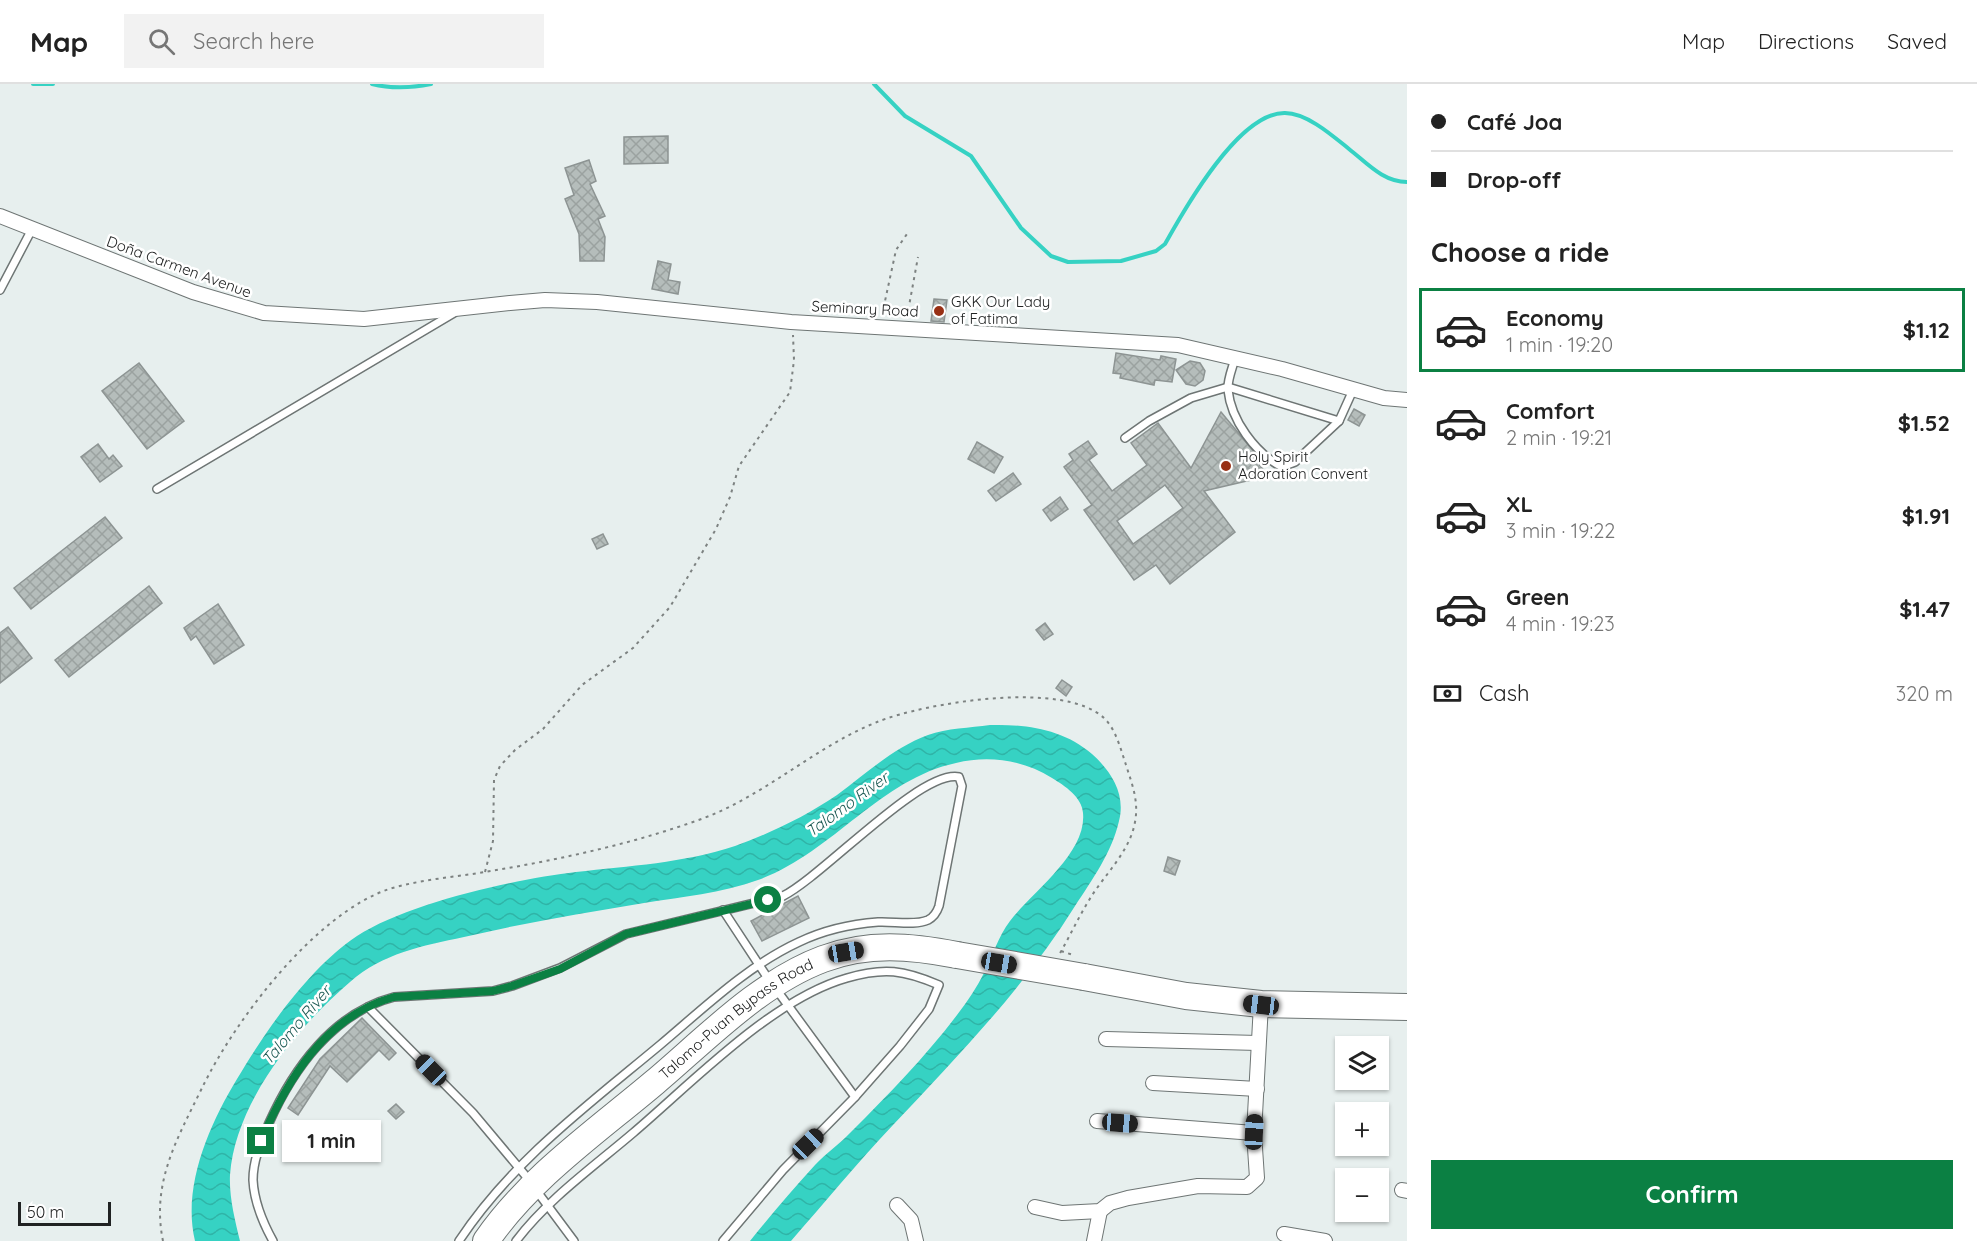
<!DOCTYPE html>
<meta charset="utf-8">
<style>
:root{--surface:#fff;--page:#f2f2f2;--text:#222;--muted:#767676;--line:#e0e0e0;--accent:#0b8043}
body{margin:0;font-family:Quicksand,sans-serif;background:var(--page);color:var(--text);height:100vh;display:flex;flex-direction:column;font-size:22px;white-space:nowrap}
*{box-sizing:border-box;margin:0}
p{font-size:20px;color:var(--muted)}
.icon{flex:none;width:33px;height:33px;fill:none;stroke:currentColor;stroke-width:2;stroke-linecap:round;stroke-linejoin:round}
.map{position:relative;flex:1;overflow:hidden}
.details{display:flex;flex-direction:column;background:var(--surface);width:570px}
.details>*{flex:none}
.guide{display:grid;align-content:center;height:132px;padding:0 24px;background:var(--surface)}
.fabs{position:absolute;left:1335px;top:952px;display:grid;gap:12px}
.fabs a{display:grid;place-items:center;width:54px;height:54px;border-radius:0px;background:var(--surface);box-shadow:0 2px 4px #0004;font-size:30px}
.scale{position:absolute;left:18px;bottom:15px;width:93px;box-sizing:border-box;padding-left:6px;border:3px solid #202222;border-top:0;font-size:16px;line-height:21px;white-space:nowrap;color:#202222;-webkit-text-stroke:4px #fff;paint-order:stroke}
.end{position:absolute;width:27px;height:27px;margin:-14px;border:8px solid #0b8043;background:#fff;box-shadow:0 0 0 3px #fff}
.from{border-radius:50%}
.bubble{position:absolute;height:42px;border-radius:0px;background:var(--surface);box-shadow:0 2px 4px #0004;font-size:20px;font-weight:700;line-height:42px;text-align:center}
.car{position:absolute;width:18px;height:36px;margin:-18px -9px;border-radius:8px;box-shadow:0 0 4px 2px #0007;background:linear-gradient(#222 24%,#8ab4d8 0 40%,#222 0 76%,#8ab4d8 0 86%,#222 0)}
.guide b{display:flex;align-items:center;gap:21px;height:57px;font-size:22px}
.guide b+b{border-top:2px solid var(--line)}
.guide i{width:15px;height:15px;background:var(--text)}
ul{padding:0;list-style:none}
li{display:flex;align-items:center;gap:18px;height:84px;margin:0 12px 9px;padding:0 12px;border:3px solid transparent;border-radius:0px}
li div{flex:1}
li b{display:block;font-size:22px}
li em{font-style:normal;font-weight:700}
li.on{border-color:var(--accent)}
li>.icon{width:54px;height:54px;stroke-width:1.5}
h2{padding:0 24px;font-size:27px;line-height:72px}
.pay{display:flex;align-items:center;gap:15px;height:66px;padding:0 24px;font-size:22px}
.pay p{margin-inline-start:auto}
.primary-button{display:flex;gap:12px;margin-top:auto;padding:12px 24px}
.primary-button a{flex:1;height:69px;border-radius:0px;background:var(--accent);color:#fff;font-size:24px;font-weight:700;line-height:69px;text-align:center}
header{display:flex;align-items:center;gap:36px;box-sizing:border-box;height:84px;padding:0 30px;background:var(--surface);border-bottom:2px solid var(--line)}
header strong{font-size:28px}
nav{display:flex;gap:33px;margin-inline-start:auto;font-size:21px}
.search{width:420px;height:54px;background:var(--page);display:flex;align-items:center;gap:15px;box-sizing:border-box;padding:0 21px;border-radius:0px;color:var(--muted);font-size:22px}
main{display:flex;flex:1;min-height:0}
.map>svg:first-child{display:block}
.water{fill:url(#water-waves)}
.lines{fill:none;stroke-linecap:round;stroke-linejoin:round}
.stream{stroke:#36d2c3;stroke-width:4}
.building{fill:url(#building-cross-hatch);stroke:#8d9493;stroke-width:1.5;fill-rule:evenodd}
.lane-casing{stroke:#6e7574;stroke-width:10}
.street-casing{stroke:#6e7574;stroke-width:16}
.highway-casing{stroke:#6e7574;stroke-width:28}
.path{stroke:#7d8281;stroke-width:2;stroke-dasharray:3 4.5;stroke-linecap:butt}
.lane{stroke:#fff;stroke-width:7}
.street{stroke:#fff;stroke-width:14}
.highway{stroke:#fff;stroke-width:26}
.highway-bridge-casing{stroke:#6e7574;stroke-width:28;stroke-linecap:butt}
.highway-bridge{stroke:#fff;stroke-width:26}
.route{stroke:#0b8043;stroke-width:8}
.poi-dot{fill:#983015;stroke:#fff;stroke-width:2}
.labels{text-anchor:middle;stroke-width:5;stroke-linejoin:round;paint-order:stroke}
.street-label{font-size:15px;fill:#202222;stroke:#fff}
.poi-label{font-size:15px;fill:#202222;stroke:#fff;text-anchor:start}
.water-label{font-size:16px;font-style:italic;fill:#1d5a54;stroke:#fff}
</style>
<header>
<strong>Map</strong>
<div class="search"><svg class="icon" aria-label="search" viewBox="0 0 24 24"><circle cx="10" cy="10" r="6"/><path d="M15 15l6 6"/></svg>Search here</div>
<nav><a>Map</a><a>Directions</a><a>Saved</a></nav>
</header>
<main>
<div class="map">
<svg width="1407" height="1157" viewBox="0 0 1407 1157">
<defs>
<pattern id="water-waves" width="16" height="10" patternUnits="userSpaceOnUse" patternTransform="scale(1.5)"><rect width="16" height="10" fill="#36d2c3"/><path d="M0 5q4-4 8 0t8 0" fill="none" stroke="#2fb4a7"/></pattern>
<pattern id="building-cross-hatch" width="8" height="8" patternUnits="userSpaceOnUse" patternTransform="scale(1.5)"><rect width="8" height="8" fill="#b5bdbb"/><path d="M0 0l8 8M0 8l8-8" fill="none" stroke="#9ba2a0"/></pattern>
</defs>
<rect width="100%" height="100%" fill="#e7efee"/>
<path class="water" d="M990,641C1026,640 1063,645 1092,670C1111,687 1126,710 1119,737C1112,768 1092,796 1075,822C1024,904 959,971 893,1041C858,1078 825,1118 791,1157H750C771,1131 792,1106 815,1081C826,1069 840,1060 851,1048C888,1011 926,972 957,931C967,918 977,903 984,889C993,871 998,853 1010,837C1032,808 1087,769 1083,729C1082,713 1065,702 1052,694C1023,676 989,671 956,679C880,695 831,770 758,796C722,809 681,813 644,819C584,829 523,839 464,853C422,862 383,869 350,898C297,943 235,1019 230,1091C229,1113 235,1136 240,1157H195C182,1103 209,1041 237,995C266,946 309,884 357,852C408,819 515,795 576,788C629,782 684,779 735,762C771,749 806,732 837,711C867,689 893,664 928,651C947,644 970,644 990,641Z"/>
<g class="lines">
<g class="stream">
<path d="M33,0H53"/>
<path d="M372,0C392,5 411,4 431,0"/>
<path d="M874,0L905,32L971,72L1021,144L1051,172L1068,178L1121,177L1156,167L1165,160C1185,124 1239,28 1285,29C1307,29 1333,52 1349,65C1367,79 1383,98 1407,98"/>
</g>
</g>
<g class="building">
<path d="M668,52V79L624,80V53Z"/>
<path d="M589,76L596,97L590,100L605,132L598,135L605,153L604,177H580L579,150L565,115L574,111L565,84Z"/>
<path d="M658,177L671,180L668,196L680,198L678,210L652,205Z"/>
<path d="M934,215L947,216L944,238L931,237Z"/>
<path d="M1116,269L1160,276L1161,272L1176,275L1172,298L1155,296L1154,301L1120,294L1121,290L1113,289Z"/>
<path d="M1190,277L1200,279L1205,287L1203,296L1195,302L1186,300L1176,286Z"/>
<path d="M139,279L184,337L147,365L102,307Z"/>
<path d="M1354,325L1365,331L1359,342L1348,336Z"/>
<path d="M1221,328L1255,369L1252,371L1268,392L1204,407L1235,448L1170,500L1156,481L1134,496L1084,426L1092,421L1064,383L1073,376L1069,370L1088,357L1097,370L1089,376L1112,407L1147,381L1131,359L1158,339L1191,384ZM1165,401L1183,424L1133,460L1117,437Z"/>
<path d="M977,358L1003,373L994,389L968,375Z"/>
<path d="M98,360L109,375L113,371L122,382L100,398L81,373Z"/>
<path d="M1013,389L1021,400L996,417L988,407Z"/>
<path d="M1060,413L1068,425L1051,437L1043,426Z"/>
<path d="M105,433L122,454L31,525L14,504Z"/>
<path d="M603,450L608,460L597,465L592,455Z"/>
<path d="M149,502L162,519L69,593L55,576Z"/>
<path d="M218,520L244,561L214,580L196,552L191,556L184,544Z"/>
<path d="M1045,539L1053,550L1044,556L1036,546Z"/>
<path d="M8,543L32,574L0,599V549Z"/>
<path d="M1062,596L1072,603L1066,612L1056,604Z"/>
<path d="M1168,773L1180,777L1175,791L1164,787Z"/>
<path d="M798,812L809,834L762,857L751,837Z"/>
<path d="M362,934L396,969L389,976L379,966L347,998L330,982L298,1031L288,1024L320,975Z"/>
<path d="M396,1020L404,1028L396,1035L388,1027Z"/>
</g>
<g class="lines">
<g class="lane-casing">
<g id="lane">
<path d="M0,206L31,147"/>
<path d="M1235,274C1233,283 1227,296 1228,306C1231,336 1255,369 1282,383L1295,378L1339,337L1353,306"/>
<path d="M1125,354L1149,337L1191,314L1228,303L1339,337"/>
<path d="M157,405L454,229"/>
<path d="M723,826L769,896"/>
<path d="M776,905L855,1013"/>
<path d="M368,923L473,1029L530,1097"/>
<path d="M536,1106L574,1157"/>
<path d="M273,1157C263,1139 254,1116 253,1096C253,1076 261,1058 269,1039C293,985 333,929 394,913L493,907L512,902L560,884L626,850L783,812C823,792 921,685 959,693L962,702L939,822C937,828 934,833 928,836C915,842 893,837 878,838C851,840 824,846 799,858C747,882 704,924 660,961C588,1021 511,1078 459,1157"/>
<path d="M516,1157C548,1115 593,1083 633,1049C692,999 772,915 847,894C884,883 904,886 939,901L929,925L900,962L855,1013L783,1086L723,1157"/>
</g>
</g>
<g class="street-casing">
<g id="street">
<path d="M0,132L193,208L264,229L364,235L510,219L545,216L597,218L791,238L1178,261L1282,285L1384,314L1407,316"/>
<path d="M1106,955L1258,959"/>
<path d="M1153,999L1257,1005"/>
<path d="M1097,1037L1254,1049"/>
<path d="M1402,1106L1407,1107"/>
<path d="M897,1121L911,1136L916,1157"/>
<path d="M1035,1123L1062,1129L1100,1127L1110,1119L1128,1114L1198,1102L1247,1103L1257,1094L1254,1049L1261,920"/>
<path d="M1284,1150L1325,1157"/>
<path d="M1094,1157L1100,1127"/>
</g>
</g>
<g class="highway-casing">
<g id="highway">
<path d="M1084,893L1186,912L1261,920L1407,923"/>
<path id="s1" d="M486,1157C529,1094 597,1047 655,998C706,955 759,899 823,875C868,858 911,862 957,871"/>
</g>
</g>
<g class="path">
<path d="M882,231L896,166L909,147"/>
<path d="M907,233L918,173"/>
<path d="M485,788L493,757L494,696L500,682L515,666L543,645L582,601L633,564L670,523L716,445L730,413L739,382L790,308L794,276L793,251"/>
<path d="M1061,867L1073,871"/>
<path d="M163,1157C151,1099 177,1055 202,1004C235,936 315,830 389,805C422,795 457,793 491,787C562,775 636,759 704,734C767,710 815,663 877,638C924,619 1065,595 1105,635C1116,646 1121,666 1126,681C1132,700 1139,717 1135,738C1130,767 1106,789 1091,813C1079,832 1070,852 1059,871"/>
</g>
<use href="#lane" class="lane"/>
<use href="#street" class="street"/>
<use href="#highway" class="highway"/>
<g class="highway-bridge-casing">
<path id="highway-bridge" d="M957,871L1084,893"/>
</g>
<use href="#highway-bridge" class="highway-bridge"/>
</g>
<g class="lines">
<path class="route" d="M261,1057C287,996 325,932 394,913L493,907L512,902L560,885L626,850L768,816"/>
</g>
<g class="poi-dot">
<circle cx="939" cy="227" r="6"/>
<circle cx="1226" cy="382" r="6"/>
</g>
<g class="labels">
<g class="street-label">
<text transform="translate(179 183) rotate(20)" y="5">Doña Carmen Avenue</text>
<text transform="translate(865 225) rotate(3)" y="5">Seminary Road</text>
<text dy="5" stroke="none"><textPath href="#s1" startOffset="336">Talomo-Puan Bypass Road</textPath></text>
</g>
<g class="poi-label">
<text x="951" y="223">GKK Our Lady<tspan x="951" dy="17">of Fatima</tspan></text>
<text x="1238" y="378">Holy Spirit<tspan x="1238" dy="17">Adoration Convent</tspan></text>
</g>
<g class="water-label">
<text transform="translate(847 720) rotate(-36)" y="6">Talomo River</text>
<text transform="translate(296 941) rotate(-50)" y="6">Talomo River</text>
</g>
</g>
</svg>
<div class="fabs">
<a><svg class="icon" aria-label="layers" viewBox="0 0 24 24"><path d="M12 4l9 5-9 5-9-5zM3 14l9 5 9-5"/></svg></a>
<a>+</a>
<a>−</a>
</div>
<div class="scale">50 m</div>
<i class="end from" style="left:768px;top:816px"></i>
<i class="end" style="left:261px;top:1057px"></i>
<div class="bubble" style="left:282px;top:1036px;width:99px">1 min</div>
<i class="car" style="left:846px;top:868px;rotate:81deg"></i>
<i class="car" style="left:999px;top:879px;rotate:100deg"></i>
<i class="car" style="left:1261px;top:921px;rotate:277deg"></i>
<i class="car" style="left:431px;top:986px;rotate:315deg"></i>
<i class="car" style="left:1120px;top:1039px;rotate:94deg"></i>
<i class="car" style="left:1254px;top:1048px;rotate:3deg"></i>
<i class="car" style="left:808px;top:1060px;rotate:46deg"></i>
</div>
<section class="details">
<div class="guide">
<b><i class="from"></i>Café Joa</b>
<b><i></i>Drop-off</b>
</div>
<h2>Choose a ride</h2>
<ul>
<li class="on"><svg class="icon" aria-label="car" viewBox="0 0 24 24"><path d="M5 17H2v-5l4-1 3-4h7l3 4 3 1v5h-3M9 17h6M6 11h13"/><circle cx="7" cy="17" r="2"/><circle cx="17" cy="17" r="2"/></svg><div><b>Economy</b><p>1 min · 19:20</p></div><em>$1.12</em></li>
<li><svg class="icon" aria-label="car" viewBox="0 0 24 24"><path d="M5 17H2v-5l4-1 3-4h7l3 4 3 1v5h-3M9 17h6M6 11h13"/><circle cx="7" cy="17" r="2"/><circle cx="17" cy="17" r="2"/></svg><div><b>Comfort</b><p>2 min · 19:21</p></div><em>$1.52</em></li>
<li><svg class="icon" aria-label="car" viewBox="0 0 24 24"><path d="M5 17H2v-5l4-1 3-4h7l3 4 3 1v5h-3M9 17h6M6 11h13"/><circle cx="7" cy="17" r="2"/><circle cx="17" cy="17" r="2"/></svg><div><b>XL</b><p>3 min · 19:22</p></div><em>$1.91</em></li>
<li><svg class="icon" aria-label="car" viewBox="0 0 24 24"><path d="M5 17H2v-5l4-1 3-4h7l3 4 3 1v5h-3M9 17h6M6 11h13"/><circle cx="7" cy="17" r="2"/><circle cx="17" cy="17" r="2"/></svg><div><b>Green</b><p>4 min · 19:23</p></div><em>$1.47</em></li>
</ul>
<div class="pay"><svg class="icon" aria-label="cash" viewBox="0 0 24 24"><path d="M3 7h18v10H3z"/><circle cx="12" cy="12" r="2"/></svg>Cash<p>320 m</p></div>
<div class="primary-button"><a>Confirm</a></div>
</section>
</main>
